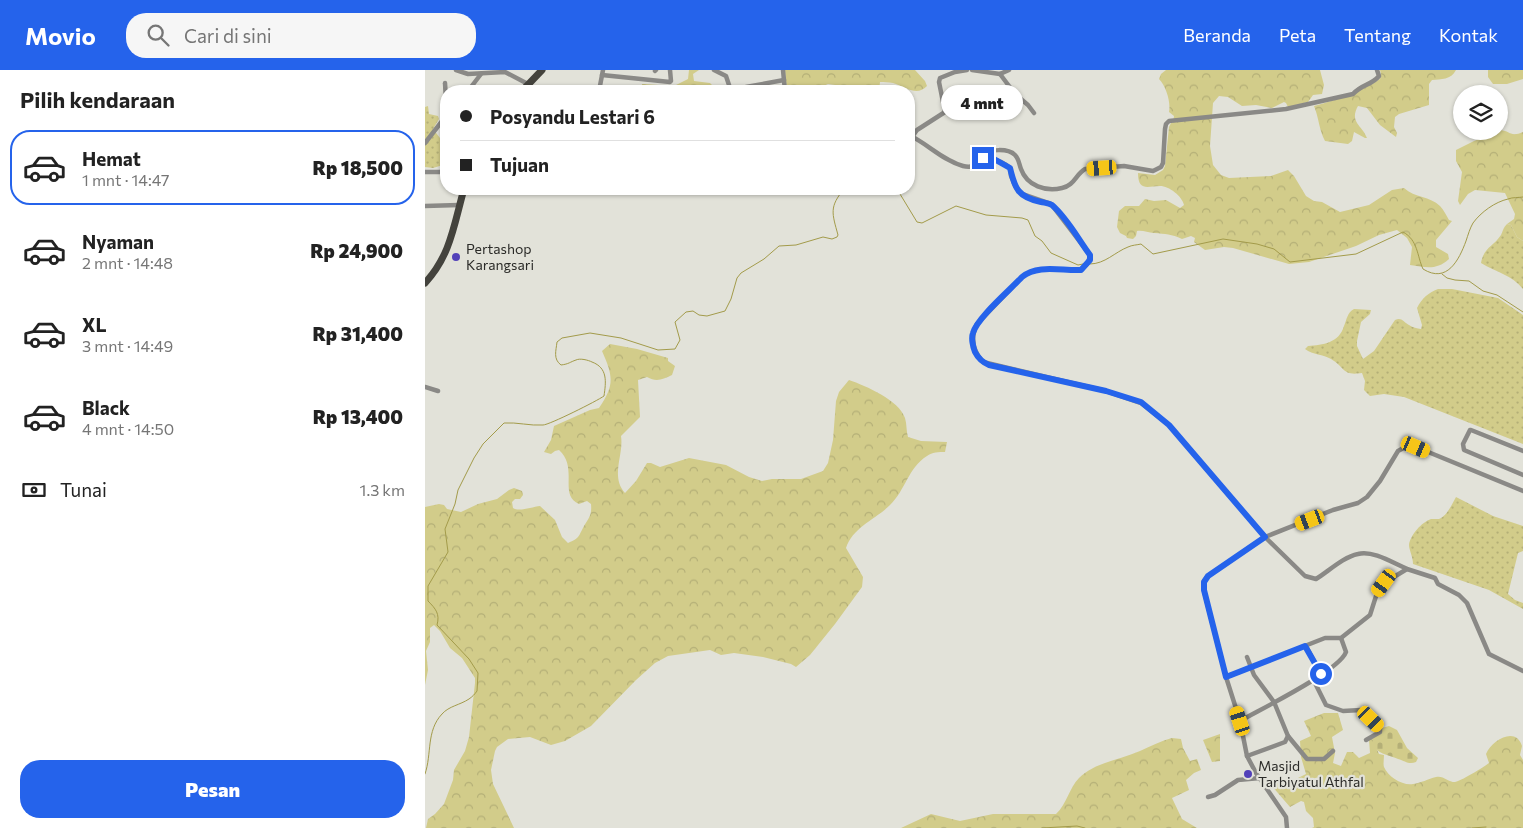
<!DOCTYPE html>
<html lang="id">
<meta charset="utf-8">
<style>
:root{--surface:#fff;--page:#f6f6f6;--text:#222;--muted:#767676;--line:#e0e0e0;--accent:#2563eb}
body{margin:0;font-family:Commissioner,sans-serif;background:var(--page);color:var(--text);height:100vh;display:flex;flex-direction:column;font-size:19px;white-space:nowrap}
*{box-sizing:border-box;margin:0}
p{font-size:16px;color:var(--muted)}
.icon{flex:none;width:28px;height:28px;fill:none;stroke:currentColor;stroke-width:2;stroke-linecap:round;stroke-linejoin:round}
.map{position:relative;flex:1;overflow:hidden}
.panel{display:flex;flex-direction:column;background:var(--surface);width:425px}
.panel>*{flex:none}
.guide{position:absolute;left:15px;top:15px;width:475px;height:110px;border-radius:20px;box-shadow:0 1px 4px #0004;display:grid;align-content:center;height:110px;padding:0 20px;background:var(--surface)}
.buttons{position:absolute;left:1028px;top:15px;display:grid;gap:10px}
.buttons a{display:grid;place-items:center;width:55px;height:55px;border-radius:50%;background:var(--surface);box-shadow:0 1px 4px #0004;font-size:25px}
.end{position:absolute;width:22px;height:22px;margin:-11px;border:6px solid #2563eb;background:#fff;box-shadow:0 0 0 2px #fff}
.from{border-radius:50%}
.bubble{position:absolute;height:35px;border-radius:18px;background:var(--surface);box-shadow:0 1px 4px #0004;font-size:16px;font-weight:800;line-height:35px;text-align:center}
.car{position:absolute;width:15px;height:30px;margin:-15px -8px;border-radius:6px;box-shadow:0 0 4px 1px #0007;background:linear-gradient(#f5c518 24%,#345 0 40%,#f5c518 0 76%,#345 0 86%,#f5c518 0)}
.guide b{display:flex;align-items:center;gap:18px;height:48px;font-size:19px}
.guide b+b{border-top:1px solid var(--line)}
.guide i{width:12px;height:12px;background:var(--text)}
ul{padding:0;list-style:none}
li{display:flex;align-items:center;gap:15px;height:75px;margin:0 10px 8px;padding:0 10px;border:2px solid transparent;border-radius:20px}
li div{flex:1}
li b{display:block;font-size:19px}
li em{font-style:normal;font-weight:800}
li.on{border-color:var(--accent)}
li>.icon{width:45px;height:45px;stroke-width:1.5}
h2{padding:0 20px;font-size:22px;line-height:60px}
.pay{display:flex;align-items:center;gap:12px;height:55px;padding:0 20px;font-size:19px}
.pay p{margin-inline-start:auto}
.cta{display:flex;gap:10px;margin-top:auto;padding:10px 20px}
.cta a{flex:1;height:58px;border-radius:20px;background:var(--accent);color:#fff;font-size:20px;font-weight:800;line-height:58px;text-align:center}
header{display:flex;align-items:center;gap:30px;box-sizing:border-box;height:70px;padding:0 25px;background:var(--accent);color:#fff}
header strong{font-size:24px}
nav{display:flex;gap:28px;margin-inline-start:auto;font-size:18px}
.search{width:350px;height:45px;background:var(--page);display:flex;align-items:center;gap:12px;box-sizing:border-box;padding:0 18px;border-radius:20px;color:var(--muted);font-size:19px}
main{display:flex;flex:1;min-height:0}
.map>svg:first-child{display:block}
.grass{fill:url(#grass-dots)}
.forest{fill:url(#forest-crowns)}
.cemetery{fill:url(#cemetery-stones)}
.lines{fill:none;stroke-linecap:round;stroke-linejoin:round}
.stream{stroke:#a39b4a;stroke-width:1}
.minor{stroke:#8a8986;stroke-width:4.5}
.primary{stroke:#44433d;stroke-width:7}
.route{stroke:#2563eb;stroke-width:6}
.poi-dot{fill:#5241b9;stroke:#e2e2d9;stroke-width:2}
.labels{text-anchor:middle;stroke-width:4.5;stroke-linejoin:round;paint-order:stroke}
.poi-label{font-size:14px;fill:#2b2b28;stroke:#e2e2d9;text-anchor:start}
</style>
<header>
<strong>Movio</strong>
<div class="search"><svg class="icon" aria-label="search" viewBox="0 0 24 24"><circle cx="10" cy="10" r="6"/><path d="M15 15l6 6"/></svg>Cari di sini</div>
<nav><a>Beranda</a><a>Peta</a><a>Tentang</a><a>Kontak</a></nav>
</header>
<main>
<section class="panel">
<h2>Pilih kendaraan</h2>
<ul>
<li class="on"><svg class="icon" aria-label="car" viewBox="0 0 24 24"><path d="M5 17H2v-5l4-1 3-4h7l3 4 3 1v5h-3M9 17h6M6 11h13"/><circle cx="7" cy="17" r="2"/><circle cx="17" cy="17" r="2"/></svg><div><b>Hemat</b><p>1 mnt · 14:47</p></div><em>Rp 18,500</em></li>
<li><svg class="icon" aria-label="car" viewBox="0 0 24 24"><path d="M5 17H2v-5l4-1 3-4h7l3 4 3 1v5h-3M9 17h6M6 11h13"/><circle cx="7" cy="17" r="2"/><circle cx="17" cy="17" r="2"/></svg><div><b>Nyaman</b><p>2 mnt · 14:48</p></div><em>Rp 24,900</em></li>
<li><svg class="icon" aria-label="car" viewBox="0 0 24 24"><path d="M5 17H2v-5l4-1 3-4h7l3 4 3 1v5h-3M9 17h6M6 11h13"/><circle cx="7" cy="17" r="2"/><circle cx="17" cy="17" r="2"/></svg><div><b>XL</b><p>3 mnt · 14:49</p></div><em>Rp 31,400</em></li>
<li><svg class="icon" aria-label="car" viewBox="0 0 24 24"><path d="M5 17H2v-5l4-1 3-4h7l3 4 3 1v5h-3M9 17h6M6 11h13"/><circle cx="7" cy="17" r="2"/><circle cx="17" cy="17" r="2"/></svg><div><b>Black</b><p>4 mnt · 14:50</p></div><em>Rp 13,400</em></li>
</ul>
<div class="pay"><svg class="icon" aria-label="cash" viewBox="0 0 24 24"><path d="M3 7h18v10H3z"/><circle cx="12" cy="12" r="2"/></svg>Tunai<p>1.3 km</p></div>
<div class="cta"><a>Pesan</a></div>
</section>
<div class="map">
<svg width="1098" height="758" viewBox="0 0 1098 758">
<defs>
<pattern id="grass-dots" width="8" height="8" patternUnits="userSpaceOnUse" patternTransform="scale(1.25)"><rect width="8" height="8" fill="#d2cc8a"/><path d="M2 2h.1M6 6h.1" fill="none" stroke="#b4af77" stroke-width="1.8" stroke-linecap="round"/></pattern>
<pattern id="forest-crowns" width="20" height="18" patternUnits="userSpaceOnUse" patternTransform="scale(1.25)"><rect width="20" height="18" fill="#d2cc8a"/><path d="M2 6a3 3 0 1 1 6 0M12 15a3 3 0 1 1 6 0" fill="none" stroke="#b4af77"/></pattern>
<pattern id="cemetery-stones" width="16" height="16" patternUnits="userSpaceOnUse" patternTransform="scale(1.25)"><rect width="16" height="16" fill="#d2cc8a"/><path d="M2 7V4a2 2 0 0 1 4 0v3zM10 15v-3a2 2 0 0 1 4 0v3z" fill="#b4af77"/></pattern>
</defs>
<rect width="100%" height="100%" fill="#e2e2d9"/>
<g class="grass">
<path d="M3,36L4,44L13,46L14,49L8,59L15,68L21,73L16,79L21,84V88L18,95L8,98L0,97V37Z"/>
<path d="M1082,154L1086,155L1092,167L1098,171V219C1087,205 1071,202 1056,193C1059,177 1068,177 1076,165C1078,161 1078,158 1082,154Z"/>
<path d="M1013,219H1027L1073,228L1098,245V374L979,327L959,324L945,326L939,320L940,311L937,303C917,306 921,298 906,289C898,284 888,285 880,279L883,276C898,275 914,273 919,256C922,249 922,243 929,239L946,240L945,244L936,252L932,271V276L938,289L949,281L970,250C977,247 978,252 984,255C988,258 992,258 996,259L997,255L992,238C997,228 1003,223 1013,219Z"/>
<path d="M1031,427L1068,446L1098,456V481L1093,483L1083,524L1090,530L1098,533V539L1064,520L988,494C988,487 984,480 984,475C985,465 997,452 1006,449C1009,449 1012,449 1014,449C1022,446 1027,434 1031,427Z"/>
</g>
<g class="forest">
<path d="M264,0H274L268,4L269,11L285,13L290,18H301L302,21H216L217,14H219L249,16L263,9Z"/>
<path d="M360,0H490L500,11L502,16C492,27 480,17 468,13C464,12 459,12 455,12L454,21H412L410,15L403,14L396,17L395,21H362Z"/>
<path d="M741,0H895L899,15L897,24L888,25L883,32L863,37L861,33L859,32L847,38L831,35L817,36L803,27L794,26L788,33L785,76L788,95L796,105L804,108L846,106L863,100L869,106L881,126L889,131L897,132L915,142L944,135L967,120L979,118C990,128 1005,126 1015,136C1019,140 1021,145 1024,150L1027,151L1011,170V177L1023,184L1024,189C1011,201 1000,197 985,195L987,177L982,168L972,160L954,165L931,176L884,192L864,194L808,178L799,177L780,180L769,172L770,168L766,166L757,169C746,164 741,164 729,163C723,163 718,160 712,161L711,166L708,169L702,168L701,166L695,163L692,157L694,141L700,136H714L720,129L729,131L741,130L755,138L759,135C757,126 744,116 735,116C723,116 713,122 713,103L730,105L738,100L740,96L744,57L746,53H748L749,46L744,42C746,32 741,16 734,9L736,4Z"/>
<path d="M955,0H1031C1026,10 1016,9 1007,10L1004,14V35L974,44L970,47L969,57L972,63L971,67L955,55L942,38L933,36C924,52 937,55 942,68H940L929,62L927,71L923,74L900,71C894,60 894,48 889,36C914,29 933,23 955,9L956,4Z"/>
<path d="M1063,0H1098V9L1082,14H1068L1063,7Z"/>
<path d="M1074,60C1085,60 1085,68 1098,62V171L1092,167L1086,155L1082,154L1089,149L1090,144L1080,123L1050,120L1043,124L1035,135L1033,131L1037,102L1031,91V80L1049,71L1074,61Z"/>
<path d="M185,274L212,279L243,288V291L250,296L247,305C237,310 231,312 222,307L213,310L215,347L196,366C199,385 185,406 200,423L211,411L222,393H226L235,397L264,388L301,395L324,407L337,411L347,409H376L398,401L403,393L408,370L411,331L414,322L424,310C441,316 474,330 480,348C482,354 481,361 483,367L496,371L522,372L520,382C514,382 507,382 502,386C483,398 480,421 465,435C450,450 428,457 421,478L438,507L437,517L410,554L385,585L371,597L366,594L338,587L309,583L296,585L285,580L243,586L230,593L211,610L166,656L140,671L126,675L105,667L83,669L72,677L70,681L66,700L68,714L89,758H1L3,749L10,744L19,734L28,710L29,700L40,681L44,667L50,613V608L37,588L25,578L15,561L9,555L5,558V572L1,581L3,600L0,615V437L14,434L19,435L22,439L36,442L53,434L72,429L84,420L89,418L97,421L98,425L95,429H90L87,432L88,438C94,442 107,437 115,436L130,450L137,467L143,473C155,468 153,467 159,456C164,448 167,445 166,434L162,431L154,434C133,425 154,398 134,380L130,381L126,384L119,382L126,370L129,356L165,340L174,338C190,315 188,306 177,281Z"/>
<path d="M899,643H913L918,660L907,667L910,683L908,693L916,696L922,682H928L934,688L945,683L944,670L947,668L954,684L959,685C959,689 958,694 959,697C963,707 978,716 988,714C996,713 1003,709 1011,707C1018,705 1023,712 1030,712C1034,712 1059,697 1064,693L1061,684C1067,670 1091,656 1097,676L1095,685L1098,690V758H887L889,757L888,748L881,741L879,732L876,731L865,737L846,715L853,711L869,710L881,704L876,687L875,671L886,666L879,651Z"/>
<path d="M795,664V691L787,692L778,670Z"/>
<path d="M747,668L756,669L758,678L765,691L772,689L776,700L769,703L761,710L764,720L747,728L757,749L772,758H476L506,744L535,751L568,744H631C642,734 644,718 654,708C670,692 695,690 715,681C726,676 736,671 747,668Z"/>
</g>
<path class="cemetery" d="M964,656L972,660L982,678L993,688L991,692C984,695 980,691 973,689C960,684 945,683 948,665L957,658Z"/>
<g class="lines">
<g class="stream">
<path d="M472,119L492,152L497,153L531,136L561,145L597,148L603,150L610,166L617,171L626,183L653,195L658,194"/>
<path d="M665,194C680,194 690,182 703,177C707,175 712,175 716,174L728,184L798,169L832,174L849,179L865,192L931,184L978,162C993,170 992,186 998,199C1022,214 1034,190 1041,171C1043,165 1045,158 1048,153C1056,142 1070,132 1083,129C1088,127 1093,128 1098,127"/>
<path d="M1017,204L1022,208L1030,210L1044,211L1058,221L1072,225L1098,242"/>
<path d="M0,704C7,684 1,661 17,644C24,636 35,635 44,629C47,627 50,624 52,621L53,603L44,589L12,555C15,544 11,539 3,531V516L23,482L20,459L30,434L33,420L49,388L58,374L79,353C92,352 105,356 118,355C124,355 172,331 179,326C181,312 183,298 167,292C163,290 155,288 151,290C145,292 144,294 136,295C128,289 131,281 132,272L137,268L165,263L196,268L233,280L250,279L255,270L250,252L261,242L268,241L274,245L282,246L300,241L306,229L312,208L316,203L339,189L354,176L371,175L398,167L407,169L412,167L413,165C407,143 404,137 419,119"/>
<path d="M617,758L652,756L660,758"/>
<path d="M1047,758L1061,757"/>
</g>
<g class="minor">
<path d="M31,0L43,4L80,2L103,14"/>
<path d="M289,0L301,6L306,21"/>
<path d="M358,0L360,21"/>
<path d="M547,0L575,4L584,0"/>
<path d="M230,1L231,0"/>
<path d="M575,4L590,24L603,35L609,43"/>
<path d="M177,5L245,12L246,11L245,0"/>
<path d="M20,13L21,30"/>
<path d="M43,21L56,4"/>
<path d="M174,21L178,0"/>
<path d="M317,21L321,17L359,10"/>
<path d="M484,65C503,74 517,90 538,96C557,101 562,78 585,98L586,106L590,116L597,124L626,134L665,185L663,193L656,200C636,201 613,194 597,207L552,254C545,268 547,280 558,292L681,321L716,333L744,355L840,467L880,506L891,509C904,501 918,487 933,484C948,480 968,493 982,499"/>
<path d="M487,67L492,60L520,42L514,12L515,8L530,2L542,0"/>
<path d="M0,73L21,46"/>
<path d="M558,90V85C564,79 583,78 590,85C594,89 594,94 596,99C602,116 621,122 637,118C649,116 651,104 660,99L699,96L728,101L736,97L738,93L740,59L741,54L744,51L861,39L928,24C937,14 947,15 954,6L952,0"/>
<path d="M0,102H15L21,99"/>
<path d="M0,136L34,135"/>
<path d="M0,317L13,321"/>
<path d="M1098,381L1046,360H1045L1038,374L1039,380L1098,405"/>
<path d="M881,576L896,604"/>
<path d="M822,587L829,605L849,632L863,666L882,689H899L908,681"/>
<path d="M801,607L900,568H916L945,545L952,523L959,513L982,499L1010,508L1013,514L1034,525L1042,533L1064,584L1098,601"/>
<path d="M888,609L901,635L918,641L936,640L955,658V662L941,670"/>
<path d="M815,651C836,639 914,601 921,582L916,568"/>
<path d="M822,686L860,672L863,666"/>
<path d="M783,727L790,725L813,710L835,708"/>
<path d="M862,758L861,747L831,703L822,686L815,651L801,607L779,521V511L783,506L840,467L908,440L933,433L942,427L955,411L973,381L982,376L991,377L1098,421"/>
</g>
<g class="primary">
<path d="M97,21L117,0"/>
<path d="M0,213C26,185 29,154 39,119"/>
</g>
</g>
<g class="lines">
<path class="route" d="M558,88V90L569,89L585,98C590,119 593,127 616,132C621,133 624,133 627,135C643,149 653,169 665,185V190L656,200C636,201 613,194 597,207C585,220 552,248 548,263C546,268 548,277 550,282C553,288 557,292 564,295L681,321L716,332L744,355L840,467L783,506L779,512V520L801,607L880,576L896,604"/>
</g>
<g class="poi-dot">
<circle cx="31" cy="187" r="5"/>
<circle cx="823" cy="704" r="5"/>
</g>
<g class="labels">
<g class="poi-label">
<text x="41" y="184">Pertashop<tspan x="41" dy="16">Karangsari</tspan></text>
<text x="833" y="701">Masjid<tspan x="833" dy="16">Tarbiyatul Athfal</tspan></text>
</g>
</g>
</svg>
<div class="buttons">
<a><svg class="icon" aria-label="layers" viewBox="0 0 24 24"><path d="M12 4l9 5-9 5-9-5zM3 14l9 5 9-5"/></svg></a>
</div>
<i class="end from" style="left:896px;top:604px"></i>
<i class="end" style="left:558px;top:88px"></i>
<div class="bubble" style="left:516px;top:15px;width:82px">4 mnt</div>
<i class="car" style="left:677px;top:98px;rotate:266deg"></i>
<i class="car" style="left:991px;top:377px;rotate:113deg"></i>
<i class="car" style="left:885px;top:450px;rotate:249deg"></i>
<i class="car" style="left:959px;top:513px;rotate:216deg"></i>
<i class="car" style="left:946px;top:649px;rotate:134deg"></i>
<i class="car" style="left:815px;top:651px;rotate:342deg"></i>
<div class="guide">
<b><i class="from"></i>Posyandu Lestari 6</b>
<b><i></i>Tujuan</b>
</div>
</div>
</main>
